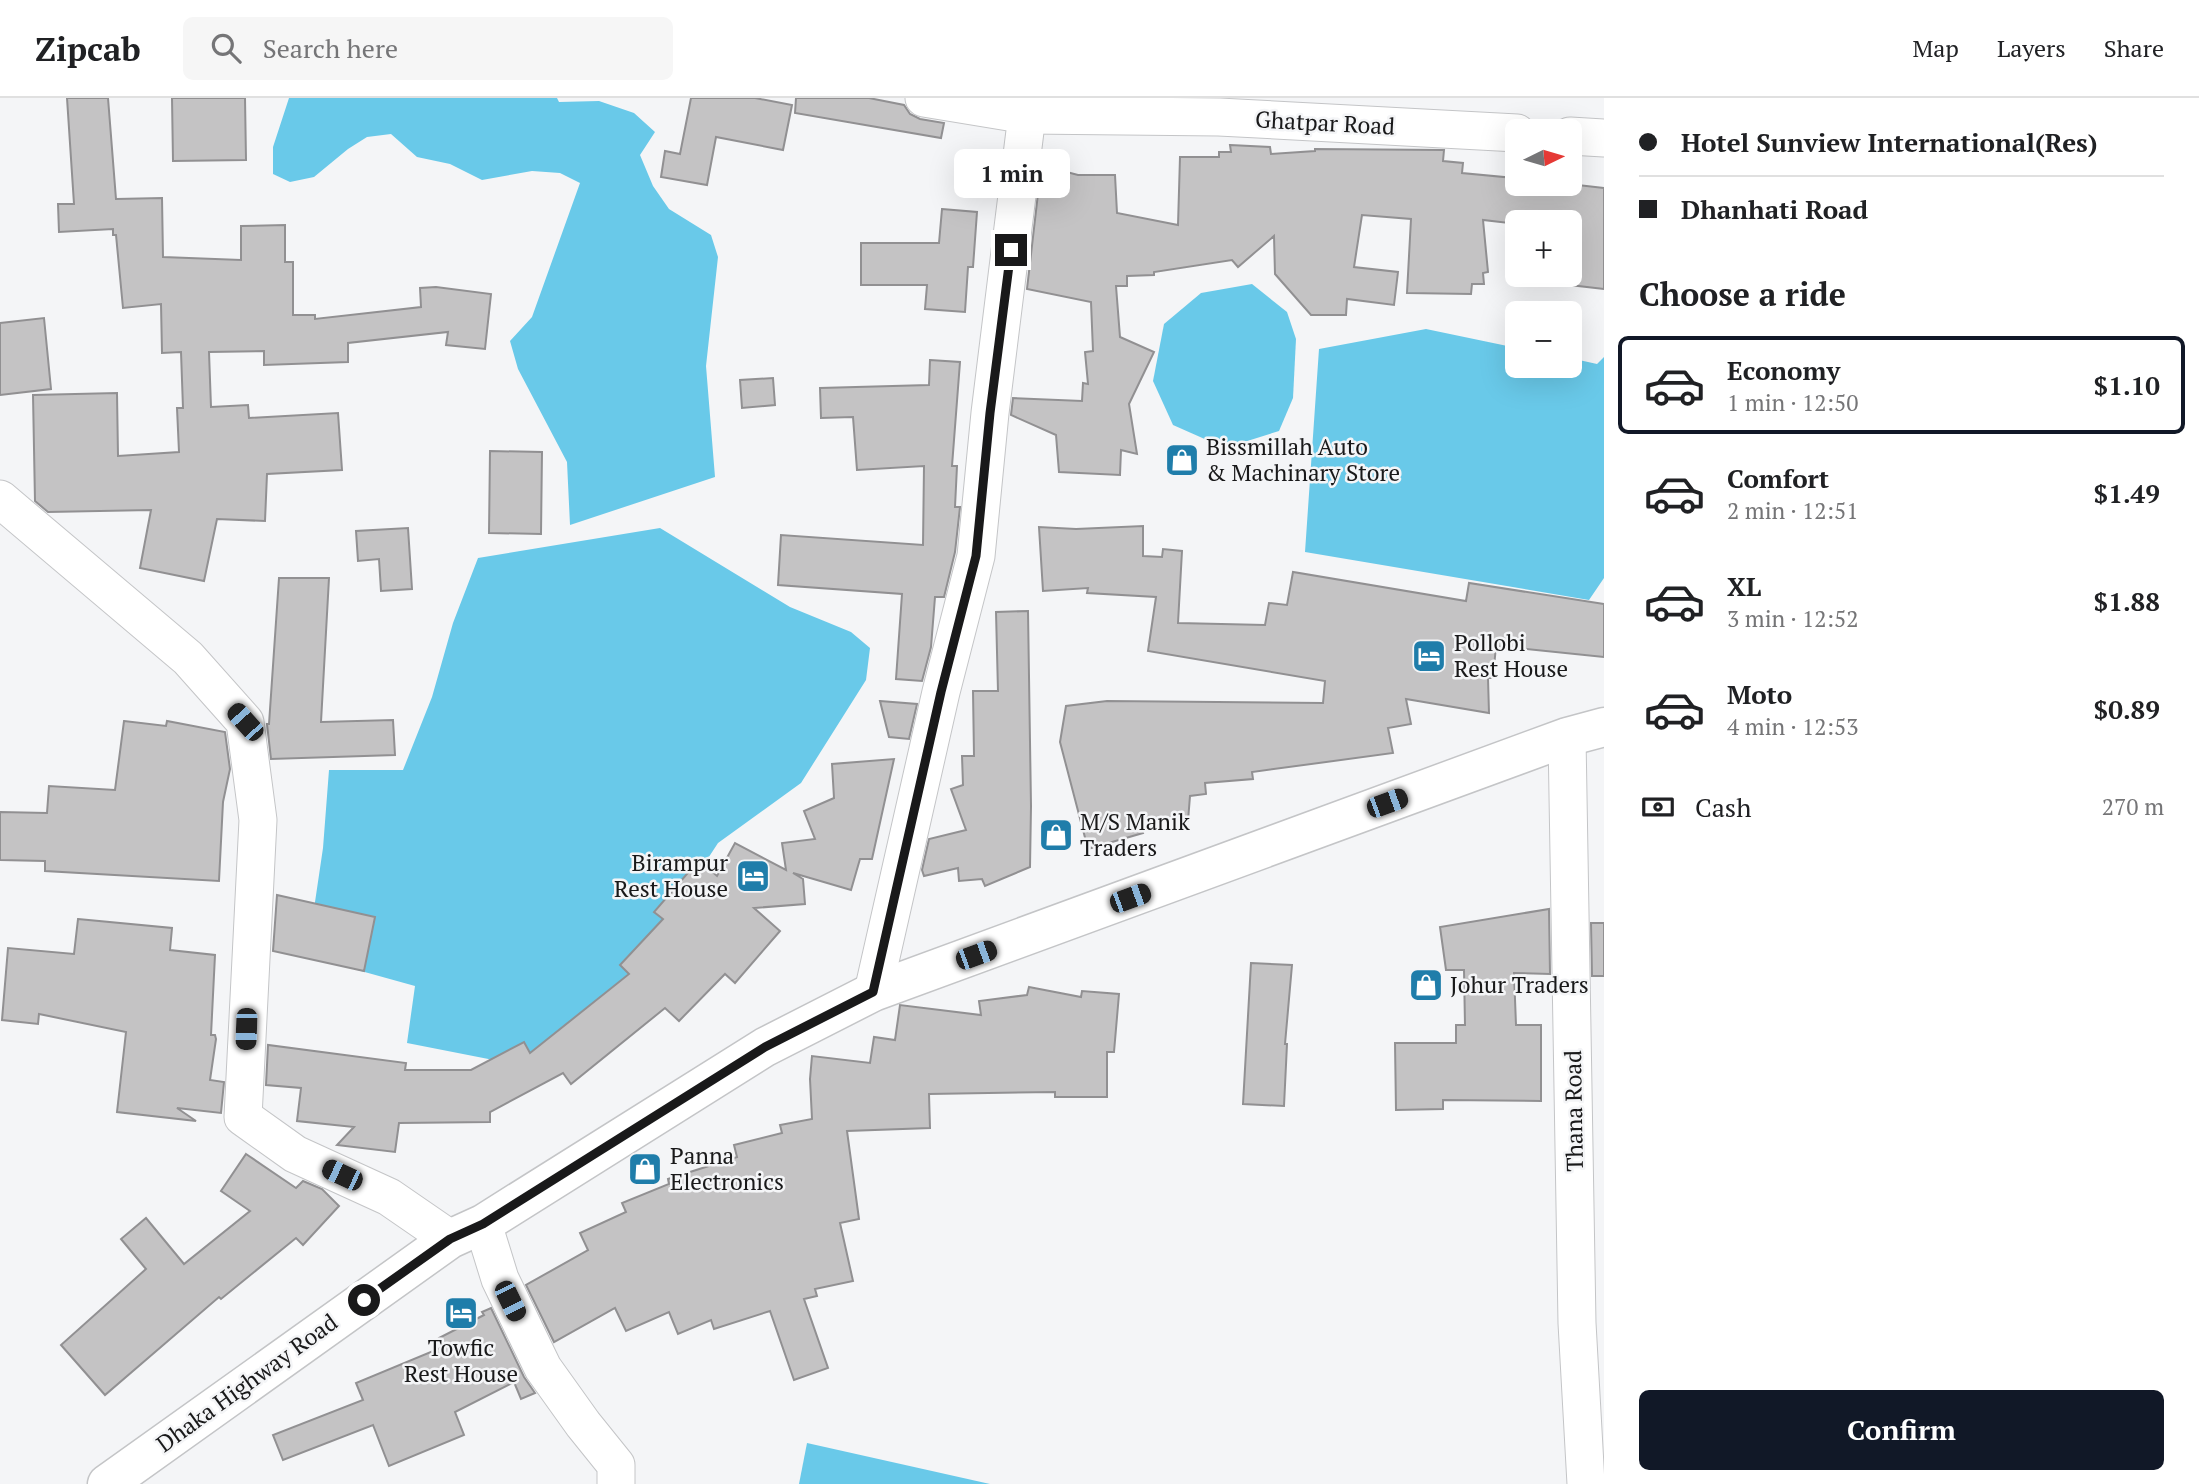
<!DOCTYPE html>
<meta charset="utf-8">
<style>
:root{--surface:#fff;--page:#f6f6f6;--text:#202124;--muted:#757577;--line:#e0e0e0;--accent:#111827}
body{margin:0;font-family:"PT Serif",serif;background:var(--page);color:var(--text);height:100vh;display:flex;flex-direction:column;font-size:26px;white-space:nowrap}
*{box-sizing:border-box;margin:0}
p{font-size:23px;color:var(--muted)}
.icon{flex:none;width:38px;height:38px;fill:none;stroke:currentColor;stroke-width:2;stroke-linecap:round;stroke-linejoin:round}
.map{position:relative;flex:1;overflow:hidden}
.side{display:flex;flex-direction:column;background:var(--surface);width:595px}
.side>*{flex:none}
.top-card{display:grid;align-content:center;height:154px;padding:0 35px;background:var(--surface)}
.needle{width:46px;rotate:85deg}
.controls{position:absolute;left:1505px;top:21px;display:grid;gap:14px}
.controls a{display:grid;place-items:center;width:77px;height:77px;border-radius:10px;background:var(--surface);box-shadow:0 7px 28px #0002;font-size:35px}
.end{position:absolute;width:32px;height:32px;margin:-16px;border:9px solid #19191a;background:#fff;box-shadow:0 0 0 4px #fff}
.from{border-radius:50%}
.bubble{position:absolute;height:49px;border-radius:10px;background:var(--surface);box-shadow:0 7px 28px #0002;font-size:23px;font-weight:700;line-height:49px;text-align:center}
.car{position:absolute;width:21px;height:42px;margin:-21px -10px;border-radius:9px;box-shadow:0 0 5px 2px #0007;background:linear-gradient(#222 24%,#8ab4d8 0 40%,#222 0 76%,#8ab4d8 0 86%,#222 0)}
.top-card b{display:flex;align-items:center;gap:24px;height:66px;font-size:26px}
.top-card b+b{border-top:2px solid var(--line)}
.top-card i{width:18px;height:18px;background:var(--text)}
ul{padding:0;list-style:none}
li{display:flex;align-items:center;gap:21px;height:98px;margin:0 14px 10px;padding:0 21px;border:4px solid transparent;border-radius:10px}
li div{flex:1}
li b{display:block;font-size:26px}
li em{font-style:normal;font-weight:700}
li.current{border-color:var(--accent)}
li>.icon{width:63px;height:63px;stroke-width:1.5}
h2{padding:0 35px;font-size:32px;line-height:84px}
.pay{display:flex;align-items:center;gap:18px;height:77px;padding:0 35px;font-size:26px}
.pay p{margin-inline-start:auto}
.button{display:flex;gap:14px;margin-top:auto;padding:14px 35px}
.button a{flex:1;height:80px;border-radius:10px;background:var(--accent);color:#fff;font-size:28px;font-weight:700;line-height:80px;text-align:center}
header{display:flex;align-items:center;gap:42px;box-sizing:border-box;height:98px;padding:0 35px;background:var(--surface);border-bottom:2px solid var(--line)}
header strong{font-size:33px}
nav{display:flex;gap:38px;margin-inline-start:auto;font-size:24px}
.search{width:490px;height:63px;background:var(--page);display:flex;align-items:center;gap:18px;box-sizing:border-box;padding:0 24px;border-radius:10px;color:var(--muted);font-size:26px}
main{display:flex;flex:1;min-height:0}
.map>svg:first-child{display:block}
.water{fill:#69c9e9}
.building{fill:#c4c3c4;stroke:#919092;stroke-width:2}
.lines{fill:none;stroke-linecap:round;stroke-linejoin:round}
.minor-casing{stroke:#c4c5c7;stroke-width:39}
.primary-casing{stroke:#c4c5c7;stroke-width:41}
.minor{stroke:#fff;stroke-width:37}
.primary{stroke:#fff;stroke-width:38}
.route{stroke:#19191a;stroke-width:9}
.labels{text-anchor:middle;stroke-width:5;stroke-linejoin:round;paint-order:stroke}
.street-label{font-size:23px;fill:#19191a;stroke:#f4f5f7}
.poi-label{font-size:23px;fill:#19191a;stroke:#f4f5f7;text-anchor:start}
</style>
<header>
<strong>Zipcab</strong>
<div class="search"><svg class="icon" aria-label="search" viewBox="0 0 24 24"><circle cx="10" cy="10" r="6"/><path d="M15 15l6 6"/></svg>Search here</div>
<nav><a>Map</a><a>Layers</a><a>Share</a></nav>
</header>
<main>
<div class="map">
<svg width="1604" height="1386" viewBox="0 0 1604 1386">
<rect width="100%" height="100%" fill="#f4f5f7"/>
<g class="water">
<path d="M289,0H557L559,4L599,3L634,15L655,34L640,57L653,88L669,111L711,137L718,159L706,268L715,379L570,427L567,364L518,271L510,243L532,219L580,85L560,75L532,73L482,82L450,66L417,59L391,36L367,39L348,51L314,79L290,84L273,76V49Z"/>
<path d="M1252,186L1287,214L1296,241L1293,300L1279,333L1225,350L1173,327L1153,283L1164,226L1201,195Z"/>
<path d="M1426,231L1517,250V268H1570V260L1597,266L1604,259V480L1589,502L1305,454L1319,251Z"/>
<path d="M660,430L790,509L851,534L870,550L866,582L801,685L718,745L650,849L587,926L529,969L407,945L415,888L307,858L323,750L329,672H403L432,599L453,525L478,460Z"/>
<path d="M807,1345L990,1386H799Z"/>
</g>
<g class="building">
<path d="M67,0H108L116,101L162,100L163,159L241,162V128L285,127V164H293V217H315V221L421,209L420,190L436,189L491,196L485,251L446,247L448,234L348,245V264L264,267V253L209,254L211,309L248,307L249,320L338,315L342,372L267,376L265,423L217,421L204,483L140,470L151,412L48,414L35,403L33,297L117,295L118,358L179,354L177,310H183L181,254L162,255L161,206L123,210L116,137H113V131L59,134L58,106H74Z"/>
<path d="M172,0H245L246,62L173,63Z"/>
<path d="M691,0H755L792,7L783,52L716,39L707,87L661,79L665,53L680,56Z"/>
<path d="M796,0H869L904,7L910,16L920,21L944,25L941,40L795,15Z"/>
<path d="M1230,47L1270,49L1271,56L1315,53V51L1444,52L1443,63L1463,65L1462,75L1514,80L1513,86H1569L1604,90V191L1570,187V124H1517V126L1483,122L1488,174L1483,175L1484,186H1472L1471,196L1407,195L1411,121L1362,117L1354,169L1398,174L1394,207L1347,201L1346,217H1311L1275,176L1274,138L1238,169L1232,162L1154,174V177L1127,178V188H1116L1120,239L1154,254L1129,306L1137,356L1121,352L1120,377L1059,374L1056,337L1011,317L1013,300L1082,303L1083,285L1088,286L1085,254L1093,253L1091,204L1027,191L1039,87L1044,68L1078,77H1115L1117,115L1178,127L1180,59H1219V54H1231Z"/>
<path d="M942,111L977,114L973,169H968L965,214L925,211L927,187H861V145H939Z"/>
<path d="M44,220L51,291L0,297V225Z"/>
<path d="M930,262L960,264L952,368H957L955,409H960L955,454L944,499H935L931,549L922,583L896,581L902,496L778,487L781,437L923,447L924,368L857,372L853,319L821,320L820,290L929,287Z"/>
<path d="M773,280L775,307L742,310L740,282Z"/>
<path d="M490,353L542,354L541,436L489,435Z"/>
<path d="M1143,428V458L1162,459L1163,451L1182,453L1178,525L1265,527L1269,505L1287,507L1293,474L1466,503L1469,485L1604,506V559L1496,548L1493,580H1488L1489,615L1406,601L1411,626L1388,630L1393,655L1252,674L1253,681L1205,685L1206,696L1190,698L1188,723L1139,721L1143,735L1088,751L1060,644L1066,608L1107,603L1323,605L1325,583L1148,553L1156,499L1087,495L1088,490L1043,493L1039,429L1076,431Z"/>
<path d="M408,430L412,491L381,493L379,461L358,463L356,433Z"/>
<path d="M279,480H329L321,624L393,622L395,657L271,661L267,626H269Z"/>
<path d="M1028,513L1031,708L1030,769L985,788L982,781L959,783L958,770L924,778L922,772L929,741L966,732L951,691L963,687L962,658H974L973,593H998L996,514Z"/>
<path d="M880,603L917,606L909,641L889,639Z"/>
<path d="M124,623L166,628L167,623L225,634L230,671L223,704L219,783L45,773V763L0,762V714L47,715L49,688L115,692Z"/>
<path d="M894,661L872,761H860L851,792L793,775L803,781L805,806L754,810L780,833L735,885L725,876L679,923L665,910L571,986L563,975L490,1014V1024L399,1025L395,1054L337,1047L354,1029L297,1023L301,990L266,987L268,947L406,965L405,972H471L524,944L530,955L629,876L620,867L663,821L654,814L699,762L717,778L735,745L786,772L782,745L815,741L804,713L834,700L832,666Z"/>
<path d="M277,797L375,819L364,873L273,853Z"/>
<path d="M1549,811L1550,876L1514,875L1516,927H1541V1003L1443,1002V1011L1396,1012L1395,945H1456V927H1465L1464,872H1446L1440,829Z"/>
<path d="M78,821L172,830L170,852L215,857L211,937H215L216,941L210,982L224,984L221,1015L177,1010L196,1023L117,1014L126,934L39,916L38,926L2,922L8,850L74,856Z"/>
<path d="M1591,825H1604V878H1592Z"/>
<path d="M1251,865L1292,867L1285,946H1287L1284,1008L1243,1006Z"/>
<path d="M1029,889L1081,899L1082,893L1119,896L1114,954H1107V999H1055V994L929,996L930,1030L847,1033L859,1121L840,1125L853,1183L815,1191L817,1198L804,1201L828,1270L794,1282L770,1213L714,1231L711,1222L678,1236L669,1214L626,1233L615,1210L554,1244L526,1187L588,1152L580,1135L626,1114L622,1105L669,1086L668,1081L737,1059L734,1047L782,1035L780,1027L812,1021L810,981L812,958L870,965L874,939L895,942L900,907L981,917L979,903L1027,897Z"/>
<path d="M246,1056L296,1090L303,1083L322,1091L339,1108L303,1147L296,1140L221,1201L219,1199L105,1297L61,1247L146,1171L121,1141L146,1120L184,1166L250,1113L221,1093Z"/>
<path d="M491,1210L524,1279L535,1295L521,1301L514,1284L455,1314L464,1337L389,1368L373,1327L283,1362L273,1337L363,1302L356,1285L443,1249L439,1240L484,1217L482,1214Z"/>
</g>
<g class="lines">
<g class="minor-casing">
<g id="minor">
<path d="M924,0L1027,17L1219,19L1517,35"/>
<path d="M1570,38L1604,40"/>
<path d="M0,401L188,560L245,624L258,722L243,1019L295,1056L389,1099L450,1141"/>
<path d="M1567,639L1577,1225L1586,1386"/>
<path d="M873,894L941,594L976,458L990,315L1027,17"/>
<path d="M483,1126L500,1181L543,1270L583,1326L616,1367V1386"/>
</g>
</g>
<g class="primary-casing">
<path id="primary" d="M107,1386L450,1141L483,1126L765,949L873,894L1567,639L1604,629"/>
</g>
<use href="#minor" class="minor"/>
<use href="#primary" class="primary"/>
</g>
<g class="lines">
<path class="route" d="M364,1202L450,1141L483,1126L765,949L873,894L941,594L976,458L990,315L1011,152"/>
</g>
<defs>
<g id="shop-square" transform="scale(1.75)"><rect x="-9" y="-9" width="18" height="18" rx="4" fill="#1f7daa" stroke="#f4f5f7"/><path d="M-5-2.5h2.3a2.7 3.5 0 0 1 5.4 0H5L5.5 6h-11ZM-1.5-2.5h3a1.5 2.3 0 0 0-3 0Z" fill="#fff"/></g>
<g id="hotel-square" transform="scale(1.75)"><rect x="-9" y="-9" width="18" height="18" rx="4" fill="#1f7daa" stroke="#f4f5f7"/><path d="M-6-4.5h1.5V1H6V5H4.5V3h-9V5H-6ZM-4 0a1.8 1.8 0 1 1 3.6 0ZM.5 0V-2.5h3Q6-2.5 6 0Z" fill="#fff"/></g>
</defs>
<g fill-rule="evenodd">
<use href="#shop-square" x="1182" y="362"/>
<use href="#hotel-square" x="1429" y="558"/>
<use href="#shop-square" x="1056" y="737"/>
<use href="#hotel-square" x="753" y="778"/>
<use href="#shop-square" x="1426" y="887"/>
<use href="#shop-square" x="645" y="1071"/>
<use href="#hotel-square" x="461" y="1215"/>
</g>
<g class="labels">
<g class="street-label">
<text transform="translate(1325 25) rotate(3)" y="8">Ghatpar Road</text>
<text transform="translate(1574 1013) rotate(-91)" y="8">Thana Road</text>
<text transform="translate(247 1285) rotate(-36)" y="8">Dhaka Highway Road</text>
</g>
<g class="poi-label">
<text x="1206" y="357">Bissmillah Auto<tspan x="1206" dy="26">&amp; Machinary Store</tspan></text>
<text x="1454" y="553">Pollobi<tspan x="1454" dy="26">Rest House</tspan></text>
<text x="1080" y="732">M/S Manik<tspan x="1080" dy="26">Traders</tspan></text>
<text x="728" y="773" text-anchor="end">Birampur<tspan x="728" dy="26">Rest House</tspan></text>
<text x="1450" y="895">Johur Traders</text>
<text x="670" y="1066">Panna<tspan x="670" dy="26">Electronics</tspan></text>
<text x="461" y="1258" text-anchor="middle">Towfic<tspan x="461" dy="26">Rest House</tspan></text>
</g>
</g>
</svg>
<div class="controls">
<a><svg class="needle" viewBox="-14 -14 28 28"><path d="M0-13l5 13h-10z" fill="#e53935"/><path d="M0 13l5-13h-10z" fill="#757577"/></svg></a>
<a>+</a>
<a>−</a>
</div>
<i class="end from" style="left:364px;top:1202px"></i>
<i class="end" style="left:1011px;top:152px"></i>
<div class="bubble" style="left:954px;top:51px;width:116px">1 min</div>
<i class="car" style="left:245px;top:624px;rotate:318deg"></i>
<i class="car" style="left:1387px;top:705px;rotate:70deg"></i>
<i class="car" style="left:1130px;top:800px;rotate:70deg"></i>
<i class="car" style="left:976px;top:857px;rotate:70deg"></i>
<i class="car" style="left:246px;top:931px;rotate:182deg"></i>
<i class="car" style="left:342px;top:1077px;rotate:295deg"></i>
<i class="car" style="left:510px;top:1203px;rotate:154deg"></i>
</div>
<section class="side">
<div class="top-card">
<b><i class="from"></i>Hotel Sunview International(Res)</b>
<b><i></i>Dhanhati Road</b>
</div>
<h2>Choose a ride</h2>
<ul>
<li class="current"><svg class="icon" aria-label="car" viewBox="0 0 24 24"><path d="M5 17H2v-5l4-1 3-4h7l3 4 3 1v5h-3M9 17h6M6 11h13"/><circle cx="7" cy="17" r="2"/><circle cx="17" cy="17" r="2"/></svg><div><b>Economy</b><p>1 min · 12:50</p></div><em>$1.10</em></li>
<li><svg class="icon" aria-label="car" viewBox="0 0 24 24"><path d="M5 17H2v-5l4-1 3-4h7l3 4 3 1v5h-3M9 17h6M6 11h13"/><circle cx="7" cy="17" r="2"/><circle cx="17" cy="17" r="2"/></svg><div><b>Comfort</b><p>2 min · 12:51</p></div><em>$1.49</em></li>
<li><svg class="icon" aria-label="car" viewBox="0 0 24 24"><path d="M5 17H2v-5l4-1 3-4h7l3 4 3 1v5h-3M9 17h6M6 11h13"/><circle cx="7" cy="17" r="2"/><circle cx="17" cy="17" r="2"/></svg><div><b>XL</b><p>3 min · 12:52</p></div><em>$1.88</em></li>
<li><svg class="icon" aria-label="car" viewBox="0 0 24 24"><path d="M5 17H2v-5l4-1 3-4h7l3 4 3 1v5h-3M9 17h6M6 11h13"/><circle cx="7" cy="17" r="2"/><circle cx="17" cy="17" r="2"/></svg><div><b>Moto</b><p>4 min · 12:53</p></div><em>$0.89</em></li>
</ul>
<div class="pay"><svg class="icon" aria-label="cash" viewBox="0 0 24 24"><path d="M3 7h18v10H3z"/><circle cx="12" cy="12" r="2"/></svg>Cash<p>270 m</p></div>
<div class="button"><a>Confirm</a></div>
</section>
</main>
